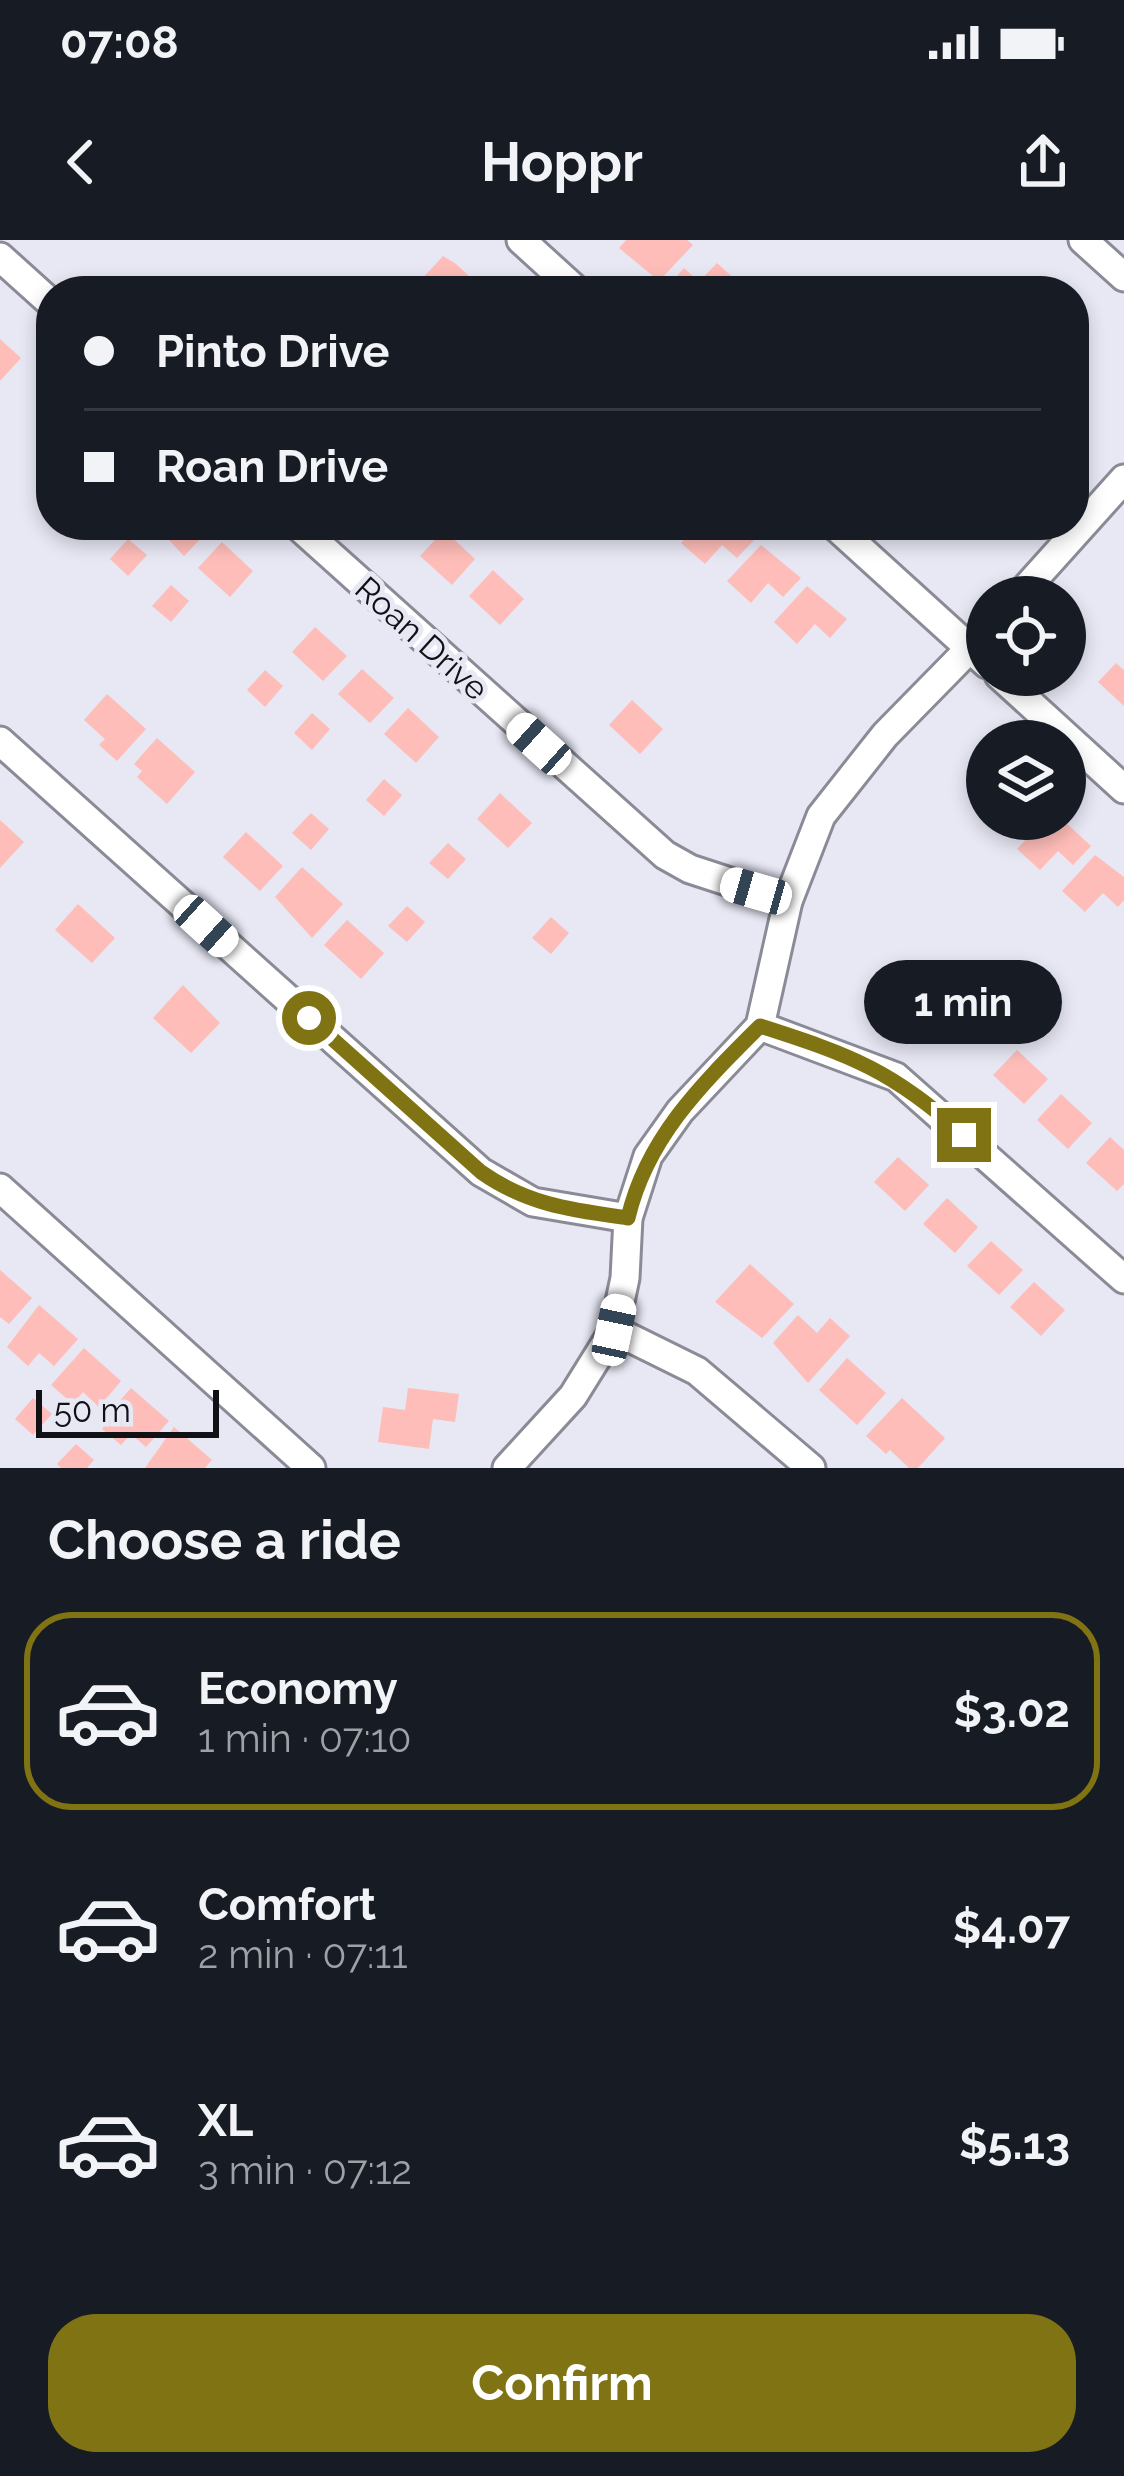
<!DOCTYPE html>
<meta charset="utf-8">
<style>
:root{--surface:#171b24;--page:#242831;--text:#f1f3f6;--muted:#9ea1a6;--line:#363941;--accent:#807314}
body{margin:0;font-family:Raleway,sans-serif;background:var(--page);color:var(--text);height:100vh;display:flex;flex-direction:column;font-size:45px;white-space:nowrap}
*{box-sizing:border-box;margin:0}
p{font-size:39px;color:var(--muted)}
.icon{flex:none;width:66px;height:66px;fill:none;stroke:currentColor;stroke-width:2;stroke-linecap:round;stroke-linejoin:round}
.map{position:relative;height:1228px;overflow:hidden}
.details{display:flex;flex-direction:column;background:var(--surface);flex:1}
.details>*{flex:none}
.hud{position:absolute;left:36px;top:36px;width:1053px;height:264px;border-radius:48px;box-shadow:0 6px 18px #0003;display:grid;align-content:center;height:264px;padding:0 48px;background:var(--surface)}
.controls{position:absolute;left:966px;top:336px;display:grid;gap:24px}
.controls a{display:grid;place-items:center;width:120px;height:120px;border-radius:50%;background:var(--surface);box-shadow:0 6px 18px #0003;font-size:60px}
.scale{position:absolute;left:36px;bottom:30px;width:183px;box-sizing:border-box;padding-left:12px;border:6px solid #101114;border-top:0;font-size:33px;line-height:42px;white-space:nowrap;color:#101114;-webkit-text-stroke:9px #e7e8f4;paint-order:stroke}
.end{position:absolute;width:54px;height:54px;margin:-27px;border:15px solid #807314;background:#fff;box-shadow:0 0 0 6px #fff}
.from{border-radius:50%}
.bubble{position:absolute;height:84px;border-radius:42px;background:var(--surface);box-shadow:0 6px 18px #0003;font-size:39px;font-weight:700;line-height:84px;text-align:center}
.car{position:absolute;width:36px;height:72px;margin:-36px -18px;border-radius:15px;box-shadow:0 0 9px 3px #0007;background:linear-gradient(#fff 24%,#345 0 40%,#fff 0 76%,#345 0 86%,#fff 0)}
.hud b{display:flex;align-items:center;gap:42px;height:114px;font-size:45px}
.hud b+b{border-top:3px solid var(--line)}
.hud i{width:30px;height:30px;background:var(--text)}
ul{padding:0;list-style:none}
li{display:flex;align-items:center;gap:36px;height:198px;margin:0 24px 18px;padding:0 24px;border:6px solid transparent;border-radius:48px}
li div{flex:1}
li b{display:block;font-size:45px}
li em{font-style:normal;font-weight:700}
li.on{border-color:var(--accent)}
li>.icon{width:108px;height:108px;stroke-width:1.5}
h2{padding:0 48px;font-size:54px;line-height:144px}
.action{display:flex;gap:24px;margin-top:auto;padding:24px 48px}
.action a{flex:1;height:138px;border-radius:48px;background:var(--accent);color:#fff;font-size:48px;font-weight:700;line-height:138px;text-align:center}
.status{display:flex;justify-content:space-between;align-items:center;height:84px;padding:0 60px;background:var(--surface);direction:ltr}
.status svg{height:33px;fill:currentColor}
header{display:flex;justify-content:space-between;align-items:center;height:156px;padding:0 48px;background:var(--surface);font-size:54px;font-weight:700}
.map>svg:first-child{display:block}
.building{fill:#ffbdb9}
.lines{fill:none;stroke-linecap:round;stroke-linejoin:round}
.minor-casing{stroke:#8a8b96;stroke-width:33}
.minor{stroke:#fff;stroke-width:27}
.route{stroke:#807314;stroke-width:15}
.labels{text-anchor:middle;stroke-width:10;stroke-linejoin:round;paint-order:stroke}
.street-label{font-size:33px;fill:#101114;stroke:#e7e8f4}
</style>
<div class="status"><b>07:08</b><svg viewBox="0 0 49 12"><path d="M0 12V9h3v3zM5 12V6h3v6zM10 12V3h3v9zM15 12V0h3v12zM26 1h20v11H26zM47 4h2v5h-2z"/></svg></div>
<header><svg class="icon" aria-label="back" viewBox="0 0 24 24"><path d="M15 5l-7 7 7 7"/></svg>Hoppr<svg class="icon" aria-label="share" viewBox="0 0 24 24"><path d="M12 15V3M7 8l5-5 5 5M5 13v7h14v-7"/></svg></header>
<div class="map">
<svg width="1124" height="1228" viewBox="0 0 1124 1228">
<rect width="100%" height="100%" fill="#e7e8f4"/>
<g class="building">
<path d="M626,0H687L693,5L659,41L619,8Z"/>
<path d="M443,16L456,24L485,51H411Z"/>
<path d="M717,23L740,44L734,51L666,48L684,28L699,42Z"/>
<path d="M0,99L21,118L0,141Z"/>
<path d="M155,285H202L208,291L184,316Z"/>
<path d="M698,285H739L755,299L737,318L722,305L705,324L681,303Z"/>
<path d="M444,290L475,319L452,345L420,316Z"/>
<path d="M128,299L147,315L128,336L110,319Z"/>
<path d="M222,302L253,331L230,357L198,328Z"/>
<path d="M761,305L801,338L783,357L768,343L751,363L727,341Z"/>
<path d="M493,330L524,359L500,385L469,356Z"/>
<path d="M171,345L189,361L171,382L152,366Z"/>
<path d="M807,346L847,379L830,398L815,384L797,404L774,382Z"/>
<path d="M315,387L347,416L323,441L292,412Z"/>
<path d="M1116,423L1124,430V466L1098,442Z"/>
<path d="M362,429L394,458L370,483L338,454Z"/>
<path d="M265,430L283,446L265,467L247,450Z"/>
<path d="M107,454L146,489L117,521L99,505L105,499L84,480Z"/>
<path d="M632,460L663,489L640,514L609,485Z"/>
<path d="M408,468L439,497L416,523L384,494Z"/>
<path d="M312,473L330,489L312,510L294,493Z"/>
<path d="M157,498L195,532L167,564L137,537L142,531L134,524Z"/>
<path d="M384,539L402,555L384,576L366,560Z"/>
<path d="M500,553L532,583L508,608L477,579Z"/>
<path d="M311,573L329,589L311,610L292,593Z"/>
<path d="M1045,579L1064,581L1091,606L1073,625L1058,611L1040,630L1017,609Z"/>
<path d="M0,580L24,602L0,628Z"/>
<path d="M246,592L283,626L260,651L223,617Z"/>
<path d="M448,603L466,619L448,639L429,623Z"/>
<path d="M1095,615L1124,637V660L1118,667L1103,653L1085,672L1062,651Z"/>
<path d="M302,627L343,664L312,698L275,657Z"/>
<path d="M78,664L115,698L92,723L55,690Z"/>
<path d="M407,666L425,682L407,702L388,686Z"/>
<path d="M551,677L569,693L551,714L532,698Z"/>
<path d="M347,680L384,713L361,739L324,705Z"/>
<path d="M183,745L220,783L191,813L153,778Z"/>
<path d="M1017,810L1048,839L1024,864L993,835Z"/>
<path d="M1061,854L1092,883L1068,909L1037,880Z"/>
<path d="M1110,897L1124,910V944L1117,951L1086,923Z"/>
<path d="M898,917L929,945L905,971L874,942Z"/>
<path d="M947,958L978,987L955,1013L923,984Z"/>
<path d="M991,1001L1023,1030L999,1055L967,1026Z"/>
<path d="M750,1024L794,1064L762,1098L715,1062Z"/>
<path d="M0,1030L32,1058L9,1084L0,1077Z"/>
<path d="M1034,1042L1065,1070L1041,1096L1010,1067Z"/>
<path d="M39,1065L78,1099L54,1126L39,1113L28,1126L7,1107Z"/>
<path d="M798,1075L817,1093L830,1078L850,1096L808,1143L773,1103Z"/>
<path d="M84,1108L121,1141L99,1167L83,1152L73,1164L51,1145Z"/>
<path d="M847,1118L886,1153L857,1185L819,1150Z"/>
<path d="M131,1148L169,1181L146,1207L131,1194L121,1205L102,1189L112,1177L108,1174Z"/>
<path d="M408,1148L459,1154L455,1182L433,1179L429,1209L378,1202L383,1167L405,1170Z"/>
<path d="M33,1158L52,1174L33,1195L15,1179Z"/>
<path d="M902,1158L945,1198L918,1228H909L890,1210L886,1214L866,1196Z"/>
<path d="M174,1187L212,1220L205,1228H145Z"/>
<path d="M76,1204L94,1220L87,1228H61L57,1224Z"/>
</g>
<g class="lines">
<g class="minor-casing">
<g id="minor">
<path d="M521,0L577,51"/>
<path d="M1083,0L1124,37"/>
<path d="M0,17L51,63"/>
<path d="M297,285L665,615L690,629L788,661"/>
<path d="M834,285L987,424"/>
<path d="M1018,357L1124,239"/>
<path d="M999,435L1124,549"/>
<path d="M0,501L481,932L533,962L628,978"/>
<path d="M760,786L896,837L1124,1039"/>
<path d="M0,948L311,1228"/>
<path d="M614,1090L697,1131L811,1228"/>
<path d="M507,1228L573,1156L614,1090L625,1038L628,978L648,916L680,871L760,786L788,661L821,576L885,495L987,391"/>
</g>
</g>
<use href="#minor" class="minor"/>
</g>
<g class="lines">
<path class="route" d="M309,778L481,932C528,965 572,970 628,978C647,897 703,843 760,786C851,815 893,831 964,895"/>
</g>
<g class="labels">
<g class="street-label">
<text transform="translate(422 398) rotate(42)" y="12">Roan Drive</text>
</g>
</g>
</svg>
<div class="controls">
<a><svg class="icon" aria-label="locate" viewBox="0 0 24 24"><circle cx="12" cy="12" r="6"/><path d="M12 2v4M12 18v4M2 12h4M18 12h4"/></svg></a>
<a><svg class="icon" aria-label="layers" viewBox="0 0 24 24"><path d="M12 4l9 5-9 5-9-5zM3 14l9 5 9-5"/></svg></a>
</div>
<div class="scale">50 m</div>
<i class="end from" style="left:309px;top:778px"></i>
<i class="end" style="left:964px;top:895px"></i>
<div class="bubble" style="left:864px;top:720px;width:198px">1 min</div>
<i class="car" style="left:539px;top:504px;rotate:312deg"></i>
<i class="car" style="left:756px;top:651px;rotate:286deg"></i>
<i class="car" style="left:206px;top:686px;rotate:132deg"></i>
<i class="car" style="left:614px;top:1090px;rotate:12deg"></i>
<div class="hud">
<b><i class="from"></i>Pinto Drive</b>
<b><i></i>Roan Drive</b>
</div>
</div>
<section class="details">
<h2>Choose a ride</h2>
<ul>
<li class="on"><svg class="icon" aria-label="car" viewBox="0 0 24 24"><path d="M5 17H2v-5l4-1 3-4h7l3 4 3 1v5h-3M9 17h6M6 11h13"/><circle cx="7" cy="17" r="2"/><circle cx="17" cy="17" r="2"/></svg><div><b>Economy</b><p>1 min · 07:10</p></div><em>$3.02</em></li>
<li><svg class="icon" aria-label="car" viewBox="0 0 24 24"><path d="M5 17H2v-5l4-1 3-4h7l3 4 3 1v5h-3M9 17h6M6 11h13"/><circle cx="7" cy="17" r="2"/><circle cx="17" cy="17" r="2"/></svg><div><b>Comfort</b><p>2 min · 07:11</p></div><em>$4.07</em></li>
<li><svg class="icon" aria-label="car" viewBox="0 0 24 24"><path d="M5 17H2v-5l4-1 3-4h7l3 4 3 1v5h-3M9 17h6M6 11h13"/><circle cx="7" cy="17" r="2"/><circle cx="17" cy="17" r="2"/></svg><div><b>XL</b><p>3 min · 07:12</p></div><em>$5.13</em></li>
</ul>
<div class="action"><a>Confirm</a></div>
</section>
